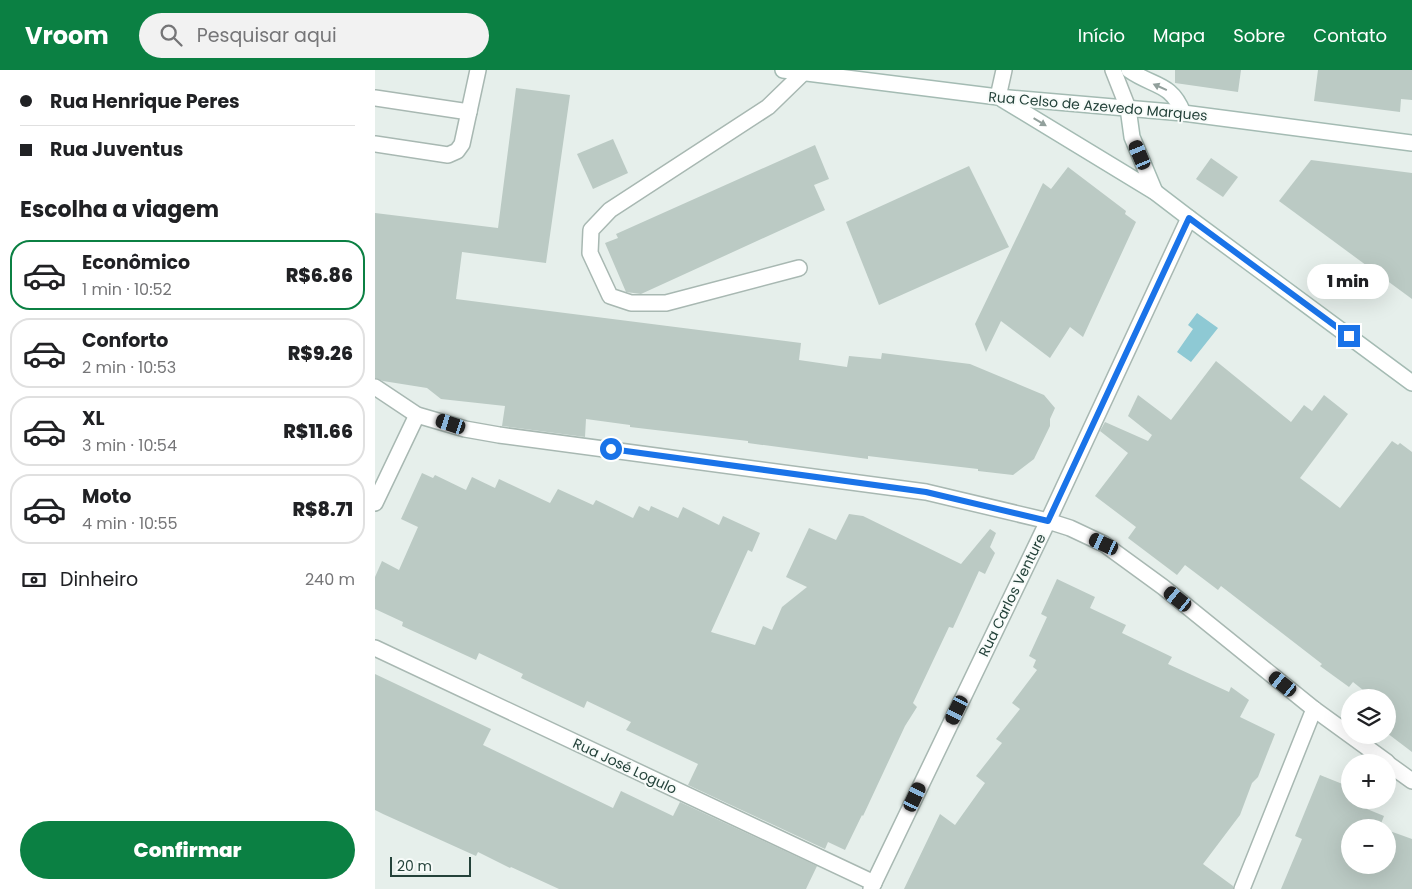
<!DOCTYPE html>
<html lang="pt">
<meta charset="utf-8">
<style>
:root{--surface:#fff;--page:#f2f2f2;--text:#202124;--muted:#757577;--line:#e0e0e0;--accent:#0b8043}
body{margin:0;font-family:Poppins,sans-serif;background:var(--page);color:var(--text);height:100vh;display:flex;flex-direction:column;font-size:19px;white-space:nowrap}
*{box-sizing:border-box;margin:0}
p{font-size:16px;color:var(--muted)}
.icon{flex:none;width:28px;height:28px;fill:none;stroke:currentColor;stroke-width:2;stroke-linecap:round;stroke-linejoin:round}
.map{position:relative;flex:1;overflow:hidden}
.sheet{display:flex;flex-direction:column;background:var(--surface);width:375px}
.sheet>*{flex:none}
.top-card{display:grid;align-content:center;height:110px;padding:0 20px;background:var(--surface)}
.controls{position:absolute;left:966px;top:619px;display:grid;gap:10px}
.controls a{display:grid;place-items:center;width:55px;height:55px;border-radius:50%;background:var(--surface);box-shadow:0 5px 20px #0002;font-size:25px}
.scale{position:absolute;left:15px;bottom:12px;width:81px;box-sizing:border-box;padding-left:5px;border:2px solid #24423a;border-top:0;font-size:14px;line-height:18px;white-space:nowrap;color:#24423a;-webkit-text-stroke:4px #f7fbf9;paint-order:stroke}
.end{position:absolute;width:22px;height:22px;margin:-11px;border:6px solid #1a73e8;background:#fff;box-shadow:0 0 0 2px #fff}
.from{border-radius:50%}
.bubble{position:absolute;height:35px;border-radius:18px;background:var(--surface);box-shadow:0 5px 20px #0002;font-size:16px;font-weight:800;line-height:35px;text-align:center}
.car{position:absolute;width:15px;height:30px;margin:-15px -8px;border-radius:6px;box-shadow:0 0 4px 1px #0007;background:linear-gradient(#222 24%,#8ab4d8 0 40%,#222 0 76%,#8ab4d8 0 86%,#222 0)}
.top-card b{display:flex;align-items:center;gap:18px;height:48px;font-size:19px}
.top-card b+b{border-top:1px solid var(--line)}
.top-card i{width:12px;height:12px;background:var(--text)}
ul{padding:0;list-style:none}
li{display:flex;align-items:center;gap:15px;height:70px;margin:0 10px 8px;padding:0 10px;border:2px solid var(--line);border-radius:20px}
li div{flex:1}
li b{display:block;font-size:19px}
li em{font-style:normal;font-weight:800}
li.active{border-color:var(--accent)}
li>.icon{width:45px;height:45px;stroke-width:1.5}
h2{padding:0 20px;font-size:22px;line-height:60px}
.pay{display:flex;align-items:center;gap:12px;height:55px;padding:0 20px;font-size:19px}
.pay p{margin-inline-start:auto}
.cta{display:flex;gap:10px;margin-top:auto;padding:10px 20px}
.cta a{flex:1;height:58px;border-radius:30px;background:var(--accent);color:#fff;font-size:20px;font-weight:800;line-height:58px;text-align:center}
header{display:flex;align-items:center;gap:30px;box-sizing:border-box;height:70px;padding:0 25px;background:var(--accent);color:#fff}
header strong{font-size:24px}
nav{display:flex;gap:28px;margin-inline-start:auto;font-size:18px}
.search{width:350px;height:45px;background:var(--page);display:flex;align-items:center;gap:12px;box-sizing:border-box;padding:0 18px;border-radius:28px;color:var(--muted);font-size:19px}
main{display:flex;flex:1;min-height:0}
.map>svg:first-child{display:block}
.water{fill:#8ec9d4}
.building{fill:#bbcac4}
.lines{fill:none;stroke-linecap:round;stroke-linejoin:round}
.lane-casing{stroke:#a8b8b2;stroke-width:18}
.street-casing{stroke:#a8b8b2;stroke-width:18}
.secondary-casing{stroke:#a4bbb3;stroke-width:18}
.lane{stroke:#fff;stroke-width:15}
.street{stroke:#fff;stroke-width:15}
.secondary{stroke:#fff;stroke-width:15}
.oneway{fill:#92a09c}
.route{stroke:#1a73e8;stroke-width:6}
.labels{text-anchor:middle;stroke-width:4;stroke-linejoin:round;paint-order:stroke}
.street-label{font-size:14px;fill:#24423a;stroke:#f7fbf9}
</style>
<header>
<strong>Vroom</strong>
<div class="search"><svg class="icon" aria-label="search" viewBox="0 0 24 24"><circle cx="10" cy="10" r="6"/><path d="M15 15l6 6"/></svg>Pesquisar aqui</div>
<nav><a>Início</a><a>Mapa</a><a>Sobre</a><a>Contato</a></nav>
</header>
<main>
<section class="sheet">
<div class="top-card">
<b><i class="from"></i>Rua Henrique Peres</b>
<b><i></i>Rua Juventus</b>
</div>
<h2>Escolha a viagem</h2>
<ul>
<li class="active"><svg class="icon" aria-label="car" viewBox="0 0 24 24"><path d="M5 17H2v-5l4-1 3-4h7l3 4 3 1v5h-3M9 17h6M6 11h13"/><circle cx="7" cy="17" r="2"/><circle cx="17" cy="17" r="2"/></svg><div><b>Econômico</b><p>1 min · 10:52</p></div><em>R$6.86</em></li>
<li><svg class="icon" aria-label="car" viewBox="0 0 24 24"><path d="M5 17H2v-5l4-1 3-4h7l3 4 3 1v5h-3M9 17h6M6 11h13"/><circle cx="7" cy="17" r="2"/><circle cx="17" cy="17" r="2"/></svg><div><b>Conforto</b><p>2 min · 10:53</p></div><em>R$9.26</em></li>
<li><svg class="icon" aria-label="car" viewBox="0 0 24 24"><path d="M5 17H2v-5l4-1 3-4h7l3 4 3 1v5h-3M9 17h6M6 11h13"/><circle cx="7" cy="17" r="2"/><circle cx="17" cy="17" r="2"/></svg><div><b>XL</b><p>3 min · 10:54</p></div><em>R$11.66</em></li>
<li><svg class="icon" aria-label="car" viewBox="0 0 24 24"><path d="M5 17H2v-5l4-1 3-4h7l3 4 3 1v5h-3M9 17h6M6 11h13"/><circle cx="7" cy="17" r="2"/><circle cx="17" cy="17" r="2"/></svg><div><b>Moto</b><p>4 min · 10:55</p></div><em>R$8.71</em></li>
</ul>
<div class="pay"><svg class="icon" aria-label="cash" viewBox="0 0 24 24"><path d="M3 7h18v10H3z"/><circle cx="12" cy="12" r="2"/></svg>Dinheiro<p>240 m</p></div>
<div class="cta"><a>Confirmar</a></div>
</section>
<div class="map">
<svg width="1037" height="819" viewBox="0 0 1037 819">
<rect width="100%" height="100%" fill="#e6efeb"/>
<path class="water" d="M822,243L843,258L816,292L802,282L818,259L813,255Z"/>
<g class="building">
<path d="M800,0H866L863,22L800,13Z"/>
<path d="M943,0H1037V30L1026,29L1025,42L939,31Z"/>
<path d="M141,18L195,25L171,193L87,182L81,229L426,273L424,290L472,297L474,286L506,289L507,283L595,294L669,325L680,338L675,349V356L659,389L638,405L603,401V399L534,391L493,386V389L373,373V371L255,357V355L211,349L210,367L127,356L130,336L66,329L52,318L8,311L0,308V143L123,158Z"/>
<path d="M238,69L253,103L218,119L202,84Z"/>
<path d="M440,75L454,109L439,115L450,140L266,224L251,222L230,173L243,168L241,164Z"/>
<path d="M836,88L863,107L848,127L821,109Z"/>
<path d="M936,90L1037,103V229L904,131Z"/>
<path d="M594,96L634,177L504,235L471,152Z"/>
<path d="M693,97L751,141L750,144L761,152L708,267L695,257L675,288L626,251L611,282L600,254L668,113L676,119Z"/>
<path d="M841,291L916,352L929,335L937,341L949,325L973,344L925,408L965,438L1017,371L1023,375L1025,373L1037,382V682L1012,663V628H998L978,612L974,617L945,596L947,594L846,516L843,520L810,495L802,505L753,468L761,457L720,426L753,383L725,361L730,352L773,371L777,365L753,346L763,325L796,350Z"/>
<path d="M47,403L58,408L60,405L91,420L97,407L120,418L124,409L175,433L183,419L218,435L221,430L258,448L264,436L274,441L276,436L303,448L308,437L344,455L348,446L385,463L377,482L373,480L336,562L380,575L388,556L397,560L407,537L432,517L411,507L434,458L461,470L474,444L488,446L586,494L615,459L621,463L615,477L620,483L610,504L604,501L578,558L574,557L538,633L542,637L530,656L488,746L487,745L470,780L453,772L450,779L313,715L323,694L251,660L256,652L212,631L209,638L146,608L148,604L104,583L101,590L27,556L28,552L0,539V507L7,491L24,500L43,457L26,449Z"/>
<path d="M682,509L720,527L715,538L751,555L747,563L797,587L793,594L854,622L856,617L874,630L865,647L900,664L883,707L877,713L865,745L828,794L858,816V819H529L565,744L580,755L610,713L601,706L627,673L621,669L645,639L637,633L662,600L658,597L661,590L654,586L672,547L666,544Z"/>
<path d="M0,604L116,659L108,675L238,738L246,721L298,746L305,732L442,796L431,819H184L136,797L135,798L103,782L101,786L8,744L0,740Z"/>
<path d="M945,705L975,717V730H996L992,739L1009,746L1005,756L1008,758H975V795H1012V760L1037,769V819H906L927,769L920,766Z"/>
</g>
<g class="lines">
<g class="lane-casing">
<g id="lane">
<path d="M0,28L94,42"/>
<path d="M0,74L73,85L82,81L87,74L103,0"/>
<path d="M424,198L291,233H256L235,226L215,183L216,160L235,140L393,37L428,3"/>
</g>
</g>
<g class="street-casing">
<g id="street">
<path d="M738,0L753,38"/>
<path d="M623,27L629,0"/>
<path d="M0,317L42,345L90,359L124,365L551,422L673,451L695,458L729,474L788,517L939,639L1012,692"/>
<path d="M0,433L42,345"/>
<path d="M0,578L499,813"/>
<path d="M1012,693L1037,711"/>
<path d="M496,819L673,451L814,148"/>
<path d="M867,819L939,639"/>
</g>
</g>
<g class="secondary-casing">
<g id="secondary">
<path d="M408,0L623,27L808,43L1037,73"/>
<path d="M754,0C778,17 796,12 808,43"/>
<path d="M627,29L780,122L814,148L1037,313"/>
<path d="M753,38L757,67L780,122"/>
</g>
</g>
<use href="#lane" class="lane"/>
<use href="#street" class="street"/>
<use href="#secondary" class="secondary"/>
</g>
<defs><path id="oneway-solid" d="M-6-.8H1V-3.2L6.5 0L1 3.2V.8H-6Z" transform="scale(1.25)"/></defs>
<g class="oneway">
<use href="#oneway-solid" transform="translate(785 17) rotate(-156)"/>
<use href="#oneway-solid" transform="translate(665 52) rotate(31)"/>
</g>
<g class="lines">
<path class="route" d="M236,379L551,422L673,451L814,148L974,266"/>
</g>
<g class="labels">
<g class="street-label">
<text transform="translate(723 36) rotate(5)" y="5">Rua Celso de Azevedo Marques</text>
<text transform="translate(637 525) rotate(-64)" y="5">Rua Carlos Venture</text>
<text transform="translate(250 696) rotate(25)" y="5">Rua José Logulo</text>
</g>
</g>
</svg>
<div class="controls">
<a><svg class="icon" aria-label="layers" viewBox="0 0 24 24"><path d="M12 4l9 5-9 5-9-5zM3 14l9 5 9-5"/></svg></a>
<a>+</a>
<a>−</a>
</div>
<div class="scale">20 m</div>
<i class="end from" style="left:236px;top:379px"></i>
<i class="end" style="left:974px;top:266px"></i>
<div class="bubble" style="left:932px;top:194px;width:82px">1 min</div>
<i class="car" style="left:765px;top:85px;rotate:337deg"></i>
<i class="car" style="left:76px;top:354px;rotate:288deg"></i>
<i class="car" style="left:729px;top:474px;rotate:295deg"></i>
<i class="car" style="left:803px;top:529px;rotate:309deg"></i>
<i class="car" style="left:908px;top:614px;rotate:309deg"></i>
<i class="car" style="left:582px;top:640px;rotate:206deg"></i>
<i class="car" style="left:540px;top:727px;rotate:25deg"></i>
</div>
</main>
